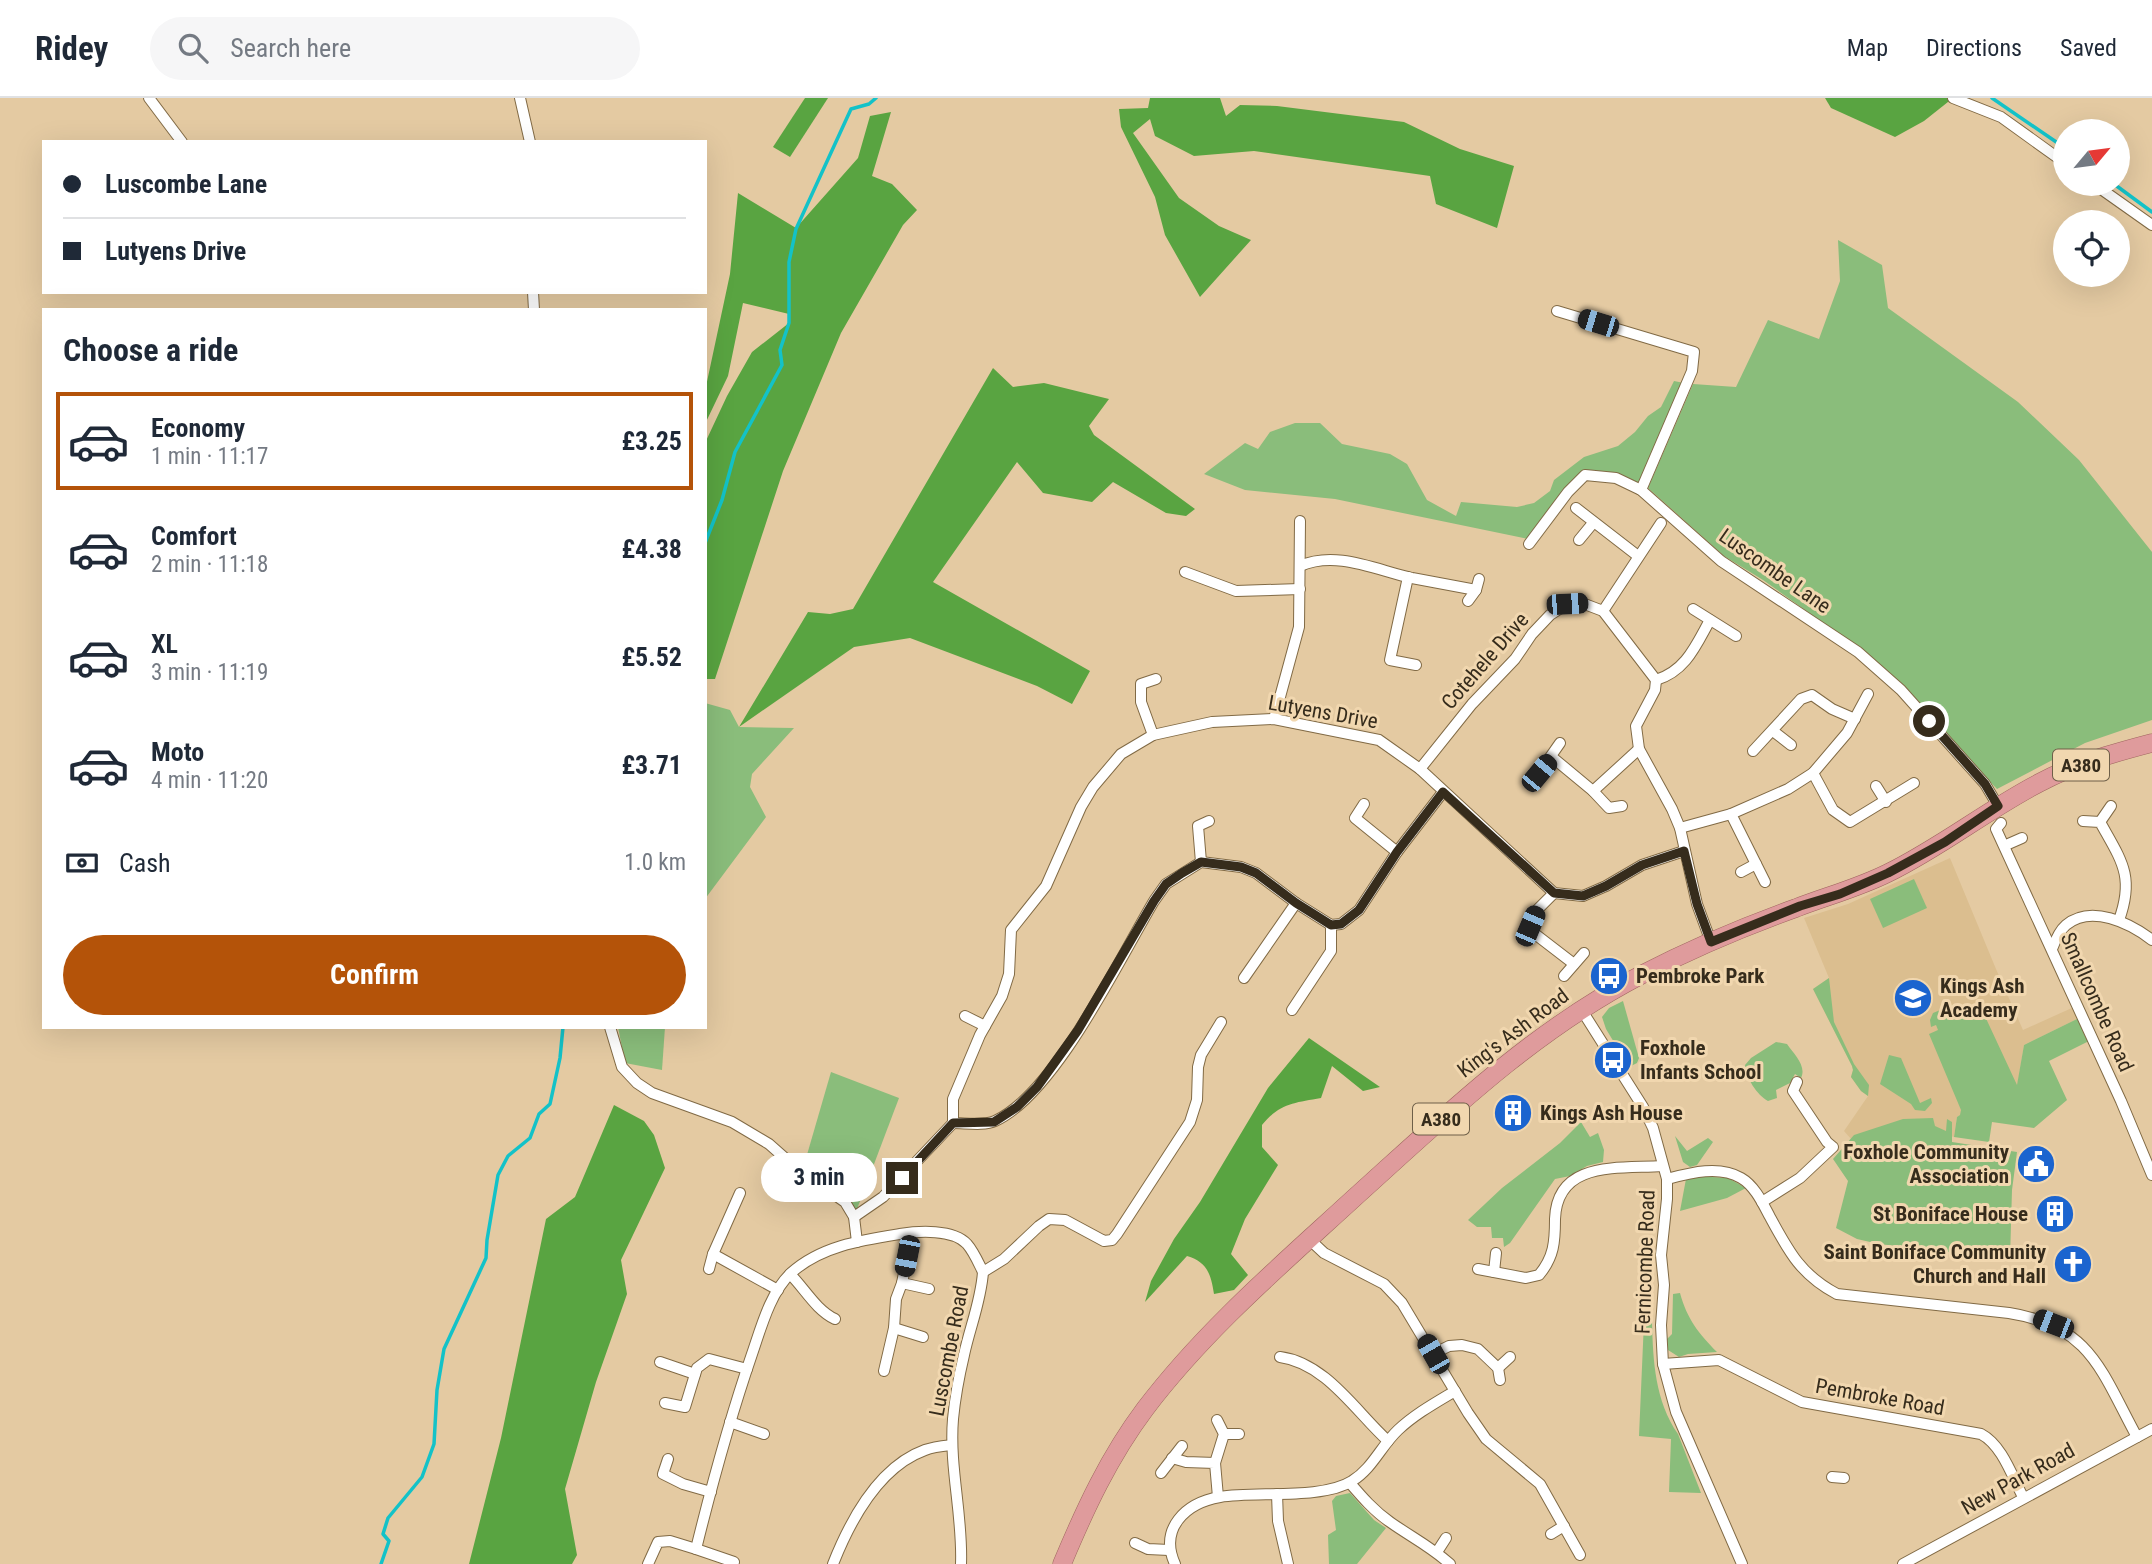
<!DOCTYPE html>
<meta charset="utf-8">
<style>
:root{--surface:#fff;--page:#f6f6f7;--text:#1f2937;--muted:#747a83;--line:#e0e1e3;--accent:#b45309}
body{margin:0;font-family:"Roboto Condensed",sans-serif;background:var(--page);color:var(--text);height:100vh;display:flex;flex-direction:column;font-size:26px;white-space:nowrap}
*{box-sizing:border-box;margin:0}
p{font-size:23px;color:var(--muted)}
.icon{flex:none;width:38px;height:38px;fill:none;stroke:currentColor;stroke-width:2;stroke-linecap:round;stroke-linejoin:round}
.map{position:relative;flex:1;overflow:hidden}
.side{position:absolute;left:42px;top:210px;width:665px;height:721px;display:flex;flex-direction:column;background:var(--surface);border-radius:0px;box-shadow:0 7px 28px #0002}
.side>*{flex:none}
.guide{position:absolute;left:42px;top:42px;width:665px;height:154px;border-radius:0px;box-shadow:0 7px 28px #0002;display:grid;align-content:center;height:154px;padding:0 21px;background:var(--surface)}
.needle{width:46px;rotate:61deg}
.controls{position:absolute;left:2053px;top:21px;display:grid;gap:14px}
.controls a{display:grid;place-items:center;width:77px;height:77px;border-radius:50%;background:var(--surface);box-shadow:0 7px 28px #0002;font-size:35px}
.end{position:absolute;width:32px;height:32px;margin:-16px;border:9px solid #362c1c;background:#fff;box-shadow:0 0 0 4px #fff}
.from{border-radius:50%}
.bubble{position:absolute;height:49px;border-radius:24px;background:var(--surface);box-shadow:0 7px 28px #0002;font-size:23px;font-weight:700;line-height:49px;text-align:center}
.car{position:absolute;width:21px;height:42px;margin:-21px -10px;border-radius:9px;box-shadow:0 0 5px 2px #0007;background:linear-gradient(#222 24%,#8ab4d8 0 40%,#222 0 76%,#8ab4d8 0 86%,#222 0)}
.guide b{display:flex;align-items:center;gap:24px;height:66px;font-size:26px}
.guide b+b{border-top:2px solid var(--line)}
.guide i{width:18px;height:18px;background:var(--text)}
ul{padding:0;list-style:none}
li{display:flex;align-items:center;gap:21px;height:98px;margin:0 14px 10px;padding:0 7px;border:4px solid transparent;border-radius:0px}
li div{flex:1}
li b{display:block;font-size:26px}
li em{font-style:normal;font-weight:700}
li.on{border-color:var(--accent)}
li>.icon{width:63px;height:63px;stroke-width:1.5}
h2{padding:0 21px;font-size:32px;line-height:84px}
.pay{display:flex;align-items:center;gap:18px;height:77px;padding:0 21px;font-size:26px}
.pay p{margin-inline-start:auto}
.action{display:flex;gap:14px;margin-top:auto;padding:14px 21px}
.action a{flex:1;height:80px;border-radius:42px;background:var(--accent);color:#fff;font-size:28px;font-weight:700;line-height:80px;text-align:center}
header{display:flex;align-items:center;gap:42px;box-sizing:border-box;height:98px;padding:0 35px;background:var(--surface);border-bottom:2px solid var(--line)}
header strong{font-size:33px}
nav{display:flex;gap:38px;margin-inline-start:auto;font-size:24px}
.search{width:490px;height:63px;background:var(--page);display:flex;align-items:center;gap:18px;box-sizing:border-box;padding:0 24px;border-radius:38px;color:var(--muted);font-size:26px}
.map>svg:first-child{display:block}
.built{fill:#dbbe8f}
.green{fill:#8abd7b}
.forest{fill:#59a441}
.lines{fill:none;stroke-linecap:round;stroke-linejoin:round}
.stream{stroke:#13c2c8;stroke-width:3.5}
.minor-casing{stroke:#816a45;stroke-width:12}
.trunk-casing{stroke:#9f645f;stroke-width:19}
.minor{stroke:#fff;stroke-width:10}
.trunk{stroke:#df9b9c;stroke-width:18}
.route{stroke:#362c1c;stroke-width:9}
.labels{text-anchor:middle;stroke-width:6;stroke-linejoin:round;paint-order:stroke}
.shield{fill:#f1d7af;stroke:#6e5f48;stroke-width:2}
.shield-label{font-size:19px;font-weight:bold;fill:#362c1c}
.street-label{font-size:21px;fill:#362c1c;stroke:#f1d7af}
.poi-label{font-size:21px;font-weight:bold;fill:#362c1c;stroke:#f1d7af;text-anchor:start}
</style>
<header>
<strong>Ridey</strong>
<div class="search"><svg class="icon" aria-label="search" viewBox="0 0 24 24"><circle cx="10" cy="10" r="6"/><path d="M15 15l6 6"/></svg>Search here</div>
<nav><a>Map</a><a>Directions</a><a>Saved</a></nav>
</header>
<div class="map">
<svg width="2152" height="1466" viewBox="0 0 2152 1466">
<rect width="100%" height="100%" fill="#e4caa2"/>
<path class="built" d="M1950,760L1996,871L2023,932L2074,909L2079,920L2024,947L2017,989L1957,1019L1954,1039L1936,1034L1852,1042L1844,1033L1868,998L1861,993L1851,979L1853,972L1852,968L1813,891L1829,880L1804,820L1848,806Z"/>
<g class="green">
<path d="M1838,142L1882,167L1888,210L2018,304L2079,362L2152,454V622L2085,645L1997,691L1860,551L1763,482L1724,458L1648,390L1693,286L1736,289L1768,222L1819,241L1840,183Z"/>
<path d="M1674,283L1684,285L1640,388L1586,373L1528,441L1335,401L1245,392L1204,376L1245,345L1258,351L1270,334L1295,325H1320L1342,346L1390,356L1407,366L1427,402L1456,418L1461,404L1517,409L1534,405L1550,393L1554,382L1584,359L1618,348L1635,334L1648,318L1661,309Z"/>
<path d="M705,605L730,612L739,629L794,630L752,676L750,689L766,719L705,801Z"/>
<path d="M1914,781L1927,810L1883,830L1870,801Z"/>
<path d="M1829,880L1834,924L1854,966L1869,987L1868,998L1861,993L1851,979L1853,972L1852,968L1813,891Z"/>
<path d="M1623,903L1639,960L1637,965L1629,969L1606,931L1602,919L1609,910Z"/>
<path d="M1955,906L1979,909L1983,914L2017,987L2024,947L2079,920L2089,943L2049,963L2067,1002L2034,1030L1992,1024L1989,1044L1954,1039L1957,1019L1960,1017L1961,1012L1929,936L1938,932L1936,927L1931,929L1930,922L1933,915Z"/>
<path d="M618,929H665L662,972L625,965Z"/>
<path d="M1776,944L1787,946C1794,956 1807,968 1801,980L1795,976L1790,985L1776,992L1777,1000L1768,1003C1757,997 1746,980 1745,967L1751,960Z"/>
<path d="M1889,957L1901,960L1920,1005L1931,1000L1932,1005L1925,1013L1915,1012L1911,1006L1880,986Z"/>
<path d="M831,974L899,1000L854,1119L802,1074Z"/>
<path d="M1933,1020L1935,1028L1946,1033L1947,1021L1952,1024V1044L2017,1054L2012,1092L2010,1161L1879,1146L1857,1141L1836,1130L1848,1083L1833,1061L1854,1037L1903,1021Z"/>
<path d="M1581,1024L1590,1039L1598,1035L1604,1052L1603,1064L1587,1068L1570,1078L1555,1081L1510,1145L1504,1149L1503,1140H1492L1491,1129H1477L1468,1122L1502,1090L1560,1045Z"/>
<path d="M1675,1038L1687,1053L1708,1040L1713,1044L1697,1067L1690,1069L1683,1064Z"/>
<path d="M1696,1078L1728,1080L1746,1090L1727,1100L1680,1113L1686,1081Z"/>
<path d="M1680,1195C1687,1221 1699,1236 1717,1254L1688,1256L1679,1259L1668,1252L1667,1241L1672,1236L1673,1196Z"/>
<path d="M1644,1223L1652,1224C1653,1263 1655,1303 1678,1336L1701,1395L1669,1394L1671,1341L1639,1338Z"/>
<path d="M1350,1395L1374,1422L1386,1430L1357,1466H1329L1328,1437L1336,1432L1332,1403L1336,1398Z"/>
</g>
<g class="forest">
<path d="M805,0H828L790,59L773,49Z"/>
<path d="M1150,0H1220L1226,18L1240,7L1277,8L1404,24L1460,51L1514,68L1497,130L1436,106L1430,78L1254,53L1194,58L1155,38L1150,21L1133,35L1179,100L1219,128L1251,142L1200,199L1165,137L1155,99L1121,29L1119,11L1148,10Z"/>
<path d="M1825,0H1953L1924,23L1895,39L1831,10Z"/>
<path d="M891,14L872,78L892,86L917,112L903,127L841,235L783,373L715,581H705V345L727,298L752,254L789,225V216L743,205L728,278L705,326V293L730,176L738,95L796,130L858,60L870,18Z"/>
<path d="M993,270L1013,289L1044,285L1109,301L1089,328L1094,337L1195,411L1186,418L1166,415L1113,384L1092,404L1043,395L1017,364L933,484L1090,573L1072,606L1037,588L910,540L854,549L739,629L808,514L830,516L853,511Z"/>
<path d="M1309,940L1380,989L1363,993L1332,968L1321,1000C1294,1005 1280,1005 1262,1027V1049L1278,1067L1245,1121L1231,1156L1248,1177L1234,1192L1214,1196C1211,1176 1207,1164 1187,1158L1145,1204L1151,1183L1174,1141L1200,1104L1268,990Z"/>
<path d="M614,1007L644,1023L654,1037L665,1070L621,1162L627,1196L596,1284L565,1391L577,1457L572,1466H469L501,1340L546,1121L575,1099Z"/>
</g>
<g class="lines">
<g class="stream">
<path d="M1992,0L2065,50"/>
<path d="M2114,86L2152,114"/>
<path d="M705,445L722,402L735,354L782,267L780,252L789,225V164L796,131L851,11L869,6L876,0"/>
<path d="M381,1466L389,1443L383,1436L388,1420L422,1379L434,1346L437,1292L444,1251L486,1160L487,1142L498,1077L508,1058L530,1040L539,1016L550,1006L560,960L563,929"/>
</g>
<g class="minor-casing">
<g id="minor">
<path d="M149,0L182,44"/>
<path d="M520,0L530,44"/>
<path d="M1953,0L2001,19L2065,65"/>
<path d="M2094,86L2152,127"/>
<path d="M533,194L534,212"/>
<path d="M1557,213L1694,254L1692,273L1641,392"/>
<path d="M1576,410L1638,458"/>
<path d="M1579,442L1593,425"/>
<path d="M1529,446L1568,394L1585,377L1616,380L1641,392L1721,463L1858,554L1901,592L1985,686L1998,708"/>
<path d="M1300,468C1336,452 1376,472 1412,480C1433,484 1455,488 1476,492"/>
<path d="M1185,474L1236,493L1300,491"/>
<path d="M1408,479L1390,562L1416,567"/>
<path d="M1468,503L1476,492L1479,481"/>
<path d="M1693,511L1736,538"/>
<path d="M1603,513L1661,425"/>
<path d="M1656,582C1686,573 1696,547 1710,522"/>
<path d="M1274,621L1299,529L1300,423"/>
<path d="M1773,633L1791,647"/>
<path d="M1153,637L1141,604V586L1156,581"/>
<path d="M1753,653L1801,601L1812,597L1832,611L1855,621"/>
<path d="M1552,659L1593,693L1609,710L1622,708"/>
<path d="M1420,671L1472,606L1515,561L1532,536L1550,517L1567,506L1582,505L1603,513L1656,582L1655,592L1636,628L1639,651L1672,711L1680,730L1697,806L1711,844"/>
<path d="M1539,675L1560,645"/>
<path d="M1813,675L1833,712L1850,724L1914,685"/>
<path d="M1876,688L1886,704"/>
<path d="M1593,693L1639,651"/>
<path d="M1364,706L1355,720L1397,754"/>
<path d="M1731,716L1765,784"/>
<path d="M2083,723L2100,724C2121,762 2135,778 2119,822"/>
<path d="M2100,724L2111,708"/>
<path d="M2001,725L1996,731L2121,1003L2152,1077"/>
<path d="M1680,730L1731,716L1788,691L1813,675L1847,635L1868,596"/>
<path d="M2006,747L2022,740"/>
<path d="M1201,764L1198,728L1209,723"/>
<path d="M1741,774L1756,766"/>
<path d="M1554,795L1538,811L1530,828L1535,836L1574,866"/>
<path d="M2052,851C2055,843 2059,833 2066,827C2091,806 2130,825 2152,842"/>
<path d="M1564,878L1584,855"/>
<path d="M1244,880L1296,805"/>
<path d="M1581,911L1643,1009L1653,1030L1667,1081V1101L1661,1157L1664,1187L1661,1227L1663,1266L1676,1314L1742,1466"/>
<path d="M1292,912L1331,853V827"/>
<path d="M965,918L985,928"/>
<path d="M610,929L622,969L637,985L652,995L732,1024L769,1046L795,1069L845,1104L854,1119L857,1144"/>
<path d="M953,1025C966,1025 984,1028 995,1023C1055,996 1120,860 1154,803L1166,786L1201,764L1241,769L1256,775L1296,805L1331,827L1341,826L1359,812L1397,754L1443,694"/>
<path d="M1667,1081C1690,1075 1719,1067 1741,1080C1755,1088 1763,1106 1770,1119C1789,1154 1801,1177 1837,1196L2009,1215C2091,1228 2101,1273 2137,1339"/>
<path d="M740,1095L713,1156L778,1192"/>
<path d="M1762,1104L1800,1080L1833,1049L1827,1044L1793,993L1797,984"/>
<path d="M854,1119L883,1099L953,1025V1001L980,937L1002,898L1009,876L1011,832L1046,788L1081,709L1093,689L1121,656L1153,637L1212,624L1274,621L1379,642L1420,671L1554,795L1583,798L1606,788L1642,767L1684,753"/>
<path d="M1309,1141L1324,1155L1384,1186L1402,1205L1468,1315L1486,1341L1540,1386L1580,1457"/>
<path d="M709,1171L713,1156"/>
<path d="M1478,1171L1526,1180L1539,1177C1554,1159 1555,1144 1555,1121C1557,1062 1619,1071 1662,1068"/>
<path d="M983,1174L1004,1161L1039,1128L1049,1121L1065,1122L1104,1143L1112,1142L1117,1136L1190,1024L1197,1002L1198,969L1201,957L1221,924"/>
<path d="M1494,1174L1496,1155"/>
<path d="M790,1176C805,1191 816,1212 835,1221"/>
<path d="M902,1185L929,1191"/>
<path d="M894,1230L923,1239"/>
<path d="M1433,1256L1449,1248L1462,1247L1478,1251L1498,1270L1500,1282"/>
<path d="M1280,1259C1326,1265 1356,1314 1388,1343"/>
<path d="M660,1264L695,1276"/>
<path d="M1663,1266L1719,1262L1802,1304L1981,1336C2002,1347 2012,1378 2023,1399"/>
<path d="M1498,1270L1510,1259"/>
<path d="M884,1273L894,1230L896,1201L902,1185L912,1135"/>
<path d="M665,1305L685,1309L697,1270L709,1261L747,1271"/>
<path d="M730,1324L764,1336"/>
<path d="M1224,1336H1239"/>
<path d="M1172,1360L1186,1364L1215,1365L1218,1399"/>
<path d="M668,1361L663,1376L683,1386L711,1394"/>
<path d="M1215,1365L1224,1336L1217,1322"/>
<path d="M1161,1375L1182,1348"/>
<path d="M1832,1379L1844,1380"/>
<path d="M1350,1385C1362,1399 1374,1413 1390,1424C1411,1439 1430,1448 1450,1466"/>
<path d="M1277,1396L1278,1423L1288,1466"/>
<path d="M1551,1436L1564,1428"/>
<path d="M1135,1445L1148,1451L1169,1452"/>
<path d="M1437,1454L1446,1440"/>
<path d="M648,1466L658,1444L670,1443L696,1451"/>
<path d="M733,1466L734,1464L696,1451C712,1386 730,1320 752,1256C761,1230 770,1195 791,1175C821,1148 862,1142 900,1136C919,1133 953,1131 967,1146C974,1154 978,1164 983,1174"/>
<path d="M833,1466C850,1423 878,1369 925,1352C933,1349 943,1348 952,1347"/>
<path d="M961,1466C963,1418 949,1369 953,1321C955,1300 959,1278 964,1257C970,1229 981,1203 983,1174"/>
<path d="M1175,1466C1159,1431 1185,1405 1220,1399C1255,1393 1322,1402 1352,1383C1372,1371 1381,1348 1398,1332C1415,1316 1435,1305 1455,1293"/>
<path d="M1903,1466L2152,1331"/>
</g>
</g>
<g class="trunk-casing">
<path id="trunk" d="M1062,1466C1085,1411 1109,1359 1145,1311C1204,1233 1281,1167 1353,1101C1444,1019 1531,934 1641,877C1691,851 1743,829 1796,810C1827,798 1858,790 1888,775C1941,749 1987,712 2039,685C2074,666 2114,655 2152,645"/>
</g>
<use href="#minor" class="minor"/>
<use href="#trunk" class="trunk"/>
</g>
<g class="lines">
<path class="route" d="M902,1080L953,1025L994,1024L1017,1009L1037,989L1078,932L1154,803L1166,786L1182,775L1201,764L1241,769L1256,775L1296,805L1331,827L1341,826L1359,812L1397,754L1443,694L1554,795L1583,798L1606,788L1642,767L1684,753L1697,806L1711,844L1800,808L1840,796L1888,775L1945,744L1998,708L1985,686L1929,623"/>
</g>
<defs>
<g id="bus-disc" transform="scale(2.0125)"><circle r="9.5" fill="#1b64cf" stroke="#f1d7af"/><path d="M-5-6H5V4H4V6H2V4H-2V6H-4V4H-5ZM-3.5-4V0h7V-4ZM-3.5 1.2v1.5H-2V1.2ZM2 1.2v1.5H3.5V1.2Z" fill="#fff"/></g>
<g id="school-disc" transform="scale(2.0125)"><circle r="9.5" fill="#1b64cf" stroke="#f1d7af"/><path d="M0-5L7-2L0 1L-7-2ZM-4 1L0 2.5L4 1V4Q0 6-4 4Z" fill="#fff"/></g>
<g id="building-disc" transform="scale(2.0125)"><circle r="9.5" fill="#1b64cf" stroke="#f1d7af"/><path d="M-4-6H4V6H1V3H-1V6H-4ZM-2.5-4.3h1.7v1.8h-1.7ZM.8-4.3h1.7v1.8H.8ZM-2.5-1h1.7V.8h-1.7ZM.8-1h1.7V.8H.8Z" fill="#fff"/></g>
<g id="civic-disc" transform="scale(2.0125)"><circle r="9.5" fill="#1b64cf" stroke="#f1d7af"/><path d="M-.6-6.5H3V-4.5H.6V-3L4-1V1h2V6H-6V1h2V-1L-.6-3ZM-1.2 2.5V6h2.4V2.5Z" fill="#fff"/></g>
<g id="church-disc" transform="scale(2.0125)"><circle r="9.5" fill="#1b64cf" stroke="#f1d7af"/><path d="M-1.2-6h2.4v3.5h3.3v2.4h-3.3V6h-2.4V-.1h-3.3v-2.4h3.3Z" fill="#fff"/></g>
</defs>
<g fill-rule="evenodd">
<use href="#bus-disc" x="1609" y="878"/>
<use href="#school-disc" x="1913" y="900"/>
<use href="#bus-disc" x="1613" y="962"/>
<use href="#building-disc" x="1513" y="1015"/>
<use href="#civic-disc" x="2036" y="1066"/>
<use href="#building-disc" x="2055" y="1116"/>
<use href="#church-disc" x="2073" y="1166"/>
</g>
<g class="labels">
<g class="shield">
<rect x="2053" y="651.5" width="56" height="31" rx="5"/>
<rect x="1413" y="1005.5" width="56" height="31" rx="5"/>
</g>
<g class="shield-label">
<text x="2081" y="674">A380</text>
<text x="1441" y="1028">A380</text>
</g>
<g class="street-label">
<text transform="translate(1775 473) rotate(35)" y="7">Luscombe Lane</text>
<text transform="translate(1485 563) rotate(-49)" y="7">Cotehele Drive</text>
<text transform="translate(1323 614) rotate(10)" y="7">Lutyens Drive</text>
<text transform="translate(2097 904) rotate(66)" y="7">Smallcombe Road</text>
<text transform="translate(1513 935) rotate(-37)" y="7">King's Ash Road</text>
<text transform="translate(1645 1164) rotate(-88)" y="7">Fernicombe Road</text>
<text transform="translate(949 1253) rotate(-79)" y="7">Luscombe Road</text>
<text transform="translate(1880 1299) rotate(10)" y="7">Pembroke Road</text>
<text transform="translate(2018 1381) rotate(-29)" y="7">New Park Road</text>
</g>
<g class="poi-label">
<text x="1636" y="885">Pembroke Park</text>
<text x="1940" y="895">Kings Ash<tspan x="1940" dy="24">Academy</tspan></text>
<text x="1640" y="957">Foxhole<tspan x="1640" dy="24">Infants School</tspan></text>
<text x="1540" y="1022">Kings Ash House</text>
<text x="2009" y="1061" text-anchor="end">Foxhole Community<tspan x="2009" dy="24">Association</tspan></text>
<text x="2028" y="1123" text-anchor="end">St Boniface House</text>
<text x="2046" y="1161" text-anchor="end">Saint Boniface Community<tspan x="2046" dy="24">Church and Hall</tspan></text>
</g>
</g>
</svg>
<div class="controls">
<a><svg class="needle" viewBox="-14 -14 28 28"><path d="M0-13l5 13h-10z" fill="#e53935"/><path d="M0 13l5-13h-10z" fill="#747a83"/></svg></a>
<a><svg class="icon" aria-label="locate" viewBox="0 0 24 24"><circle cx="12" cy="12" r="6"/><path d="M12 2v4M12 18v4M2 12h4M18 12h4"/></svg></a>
</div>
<i class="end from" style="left:1929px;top:623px"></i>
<i class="end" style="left:902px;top:1080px"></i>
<div class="bubble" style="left:761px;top:1055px;width:116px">3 min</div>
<i class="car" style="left:1598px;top:225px;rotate:287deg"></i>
<i class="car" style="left:1567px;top:506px;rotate:87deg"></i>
<i class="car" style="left:1539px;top:675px;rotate:40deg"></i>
<i class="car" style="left:1530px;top:828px;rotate:23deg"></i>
<i class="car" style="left:907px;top:1158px;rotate:191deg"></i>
<i class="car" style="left:2053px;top:1226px;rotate:291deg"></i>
<i class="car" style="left:1433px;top:1256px;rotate:330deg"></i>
<div class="guide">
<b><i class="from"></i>Luscombe Lane</b>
<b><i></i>Lutyens Drive</b>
</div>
<section class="side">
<h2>Choose a ride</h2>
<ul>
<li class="on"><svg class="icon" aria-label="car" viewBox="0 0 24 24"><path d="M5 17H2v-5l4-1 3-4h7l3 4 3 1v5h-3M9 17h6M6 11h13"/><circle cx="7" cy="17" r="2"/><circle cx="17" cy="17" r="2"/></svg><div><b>Economy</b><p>1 min · 11:17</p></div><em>£3.25</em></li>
<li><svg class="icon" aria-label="car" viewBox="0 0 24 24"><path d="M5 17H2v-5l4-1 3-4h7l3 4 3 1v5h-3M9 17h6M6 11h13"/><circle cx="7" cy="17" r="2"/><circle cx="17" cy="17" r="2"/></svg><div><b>Comfort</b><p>2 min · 11:18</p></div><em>£4.38</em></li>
<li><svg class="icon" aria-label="car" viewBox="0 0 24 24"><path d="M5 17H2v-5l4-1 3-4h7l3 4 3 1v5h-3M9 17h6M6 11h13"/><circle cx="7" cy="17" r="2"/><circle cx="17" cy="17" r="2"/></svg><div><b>XL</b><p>3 min · 11:19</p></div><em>£5.52</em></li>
<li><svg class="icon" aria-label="car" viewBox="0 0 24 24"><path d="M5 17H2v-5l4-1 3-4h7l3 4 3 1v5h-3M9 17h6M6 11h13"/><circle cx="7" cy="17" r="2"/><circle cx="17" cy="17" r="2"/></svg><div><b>Moto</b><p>4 min · 11:20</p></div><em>£3.71</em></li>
</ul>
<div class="pay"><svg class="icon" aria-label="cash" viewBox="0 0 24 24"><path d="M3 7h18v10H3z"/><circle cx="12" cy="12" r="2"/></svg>Cash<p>1.0 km</p></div>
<div class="action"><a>Confirm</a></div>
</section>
</div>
